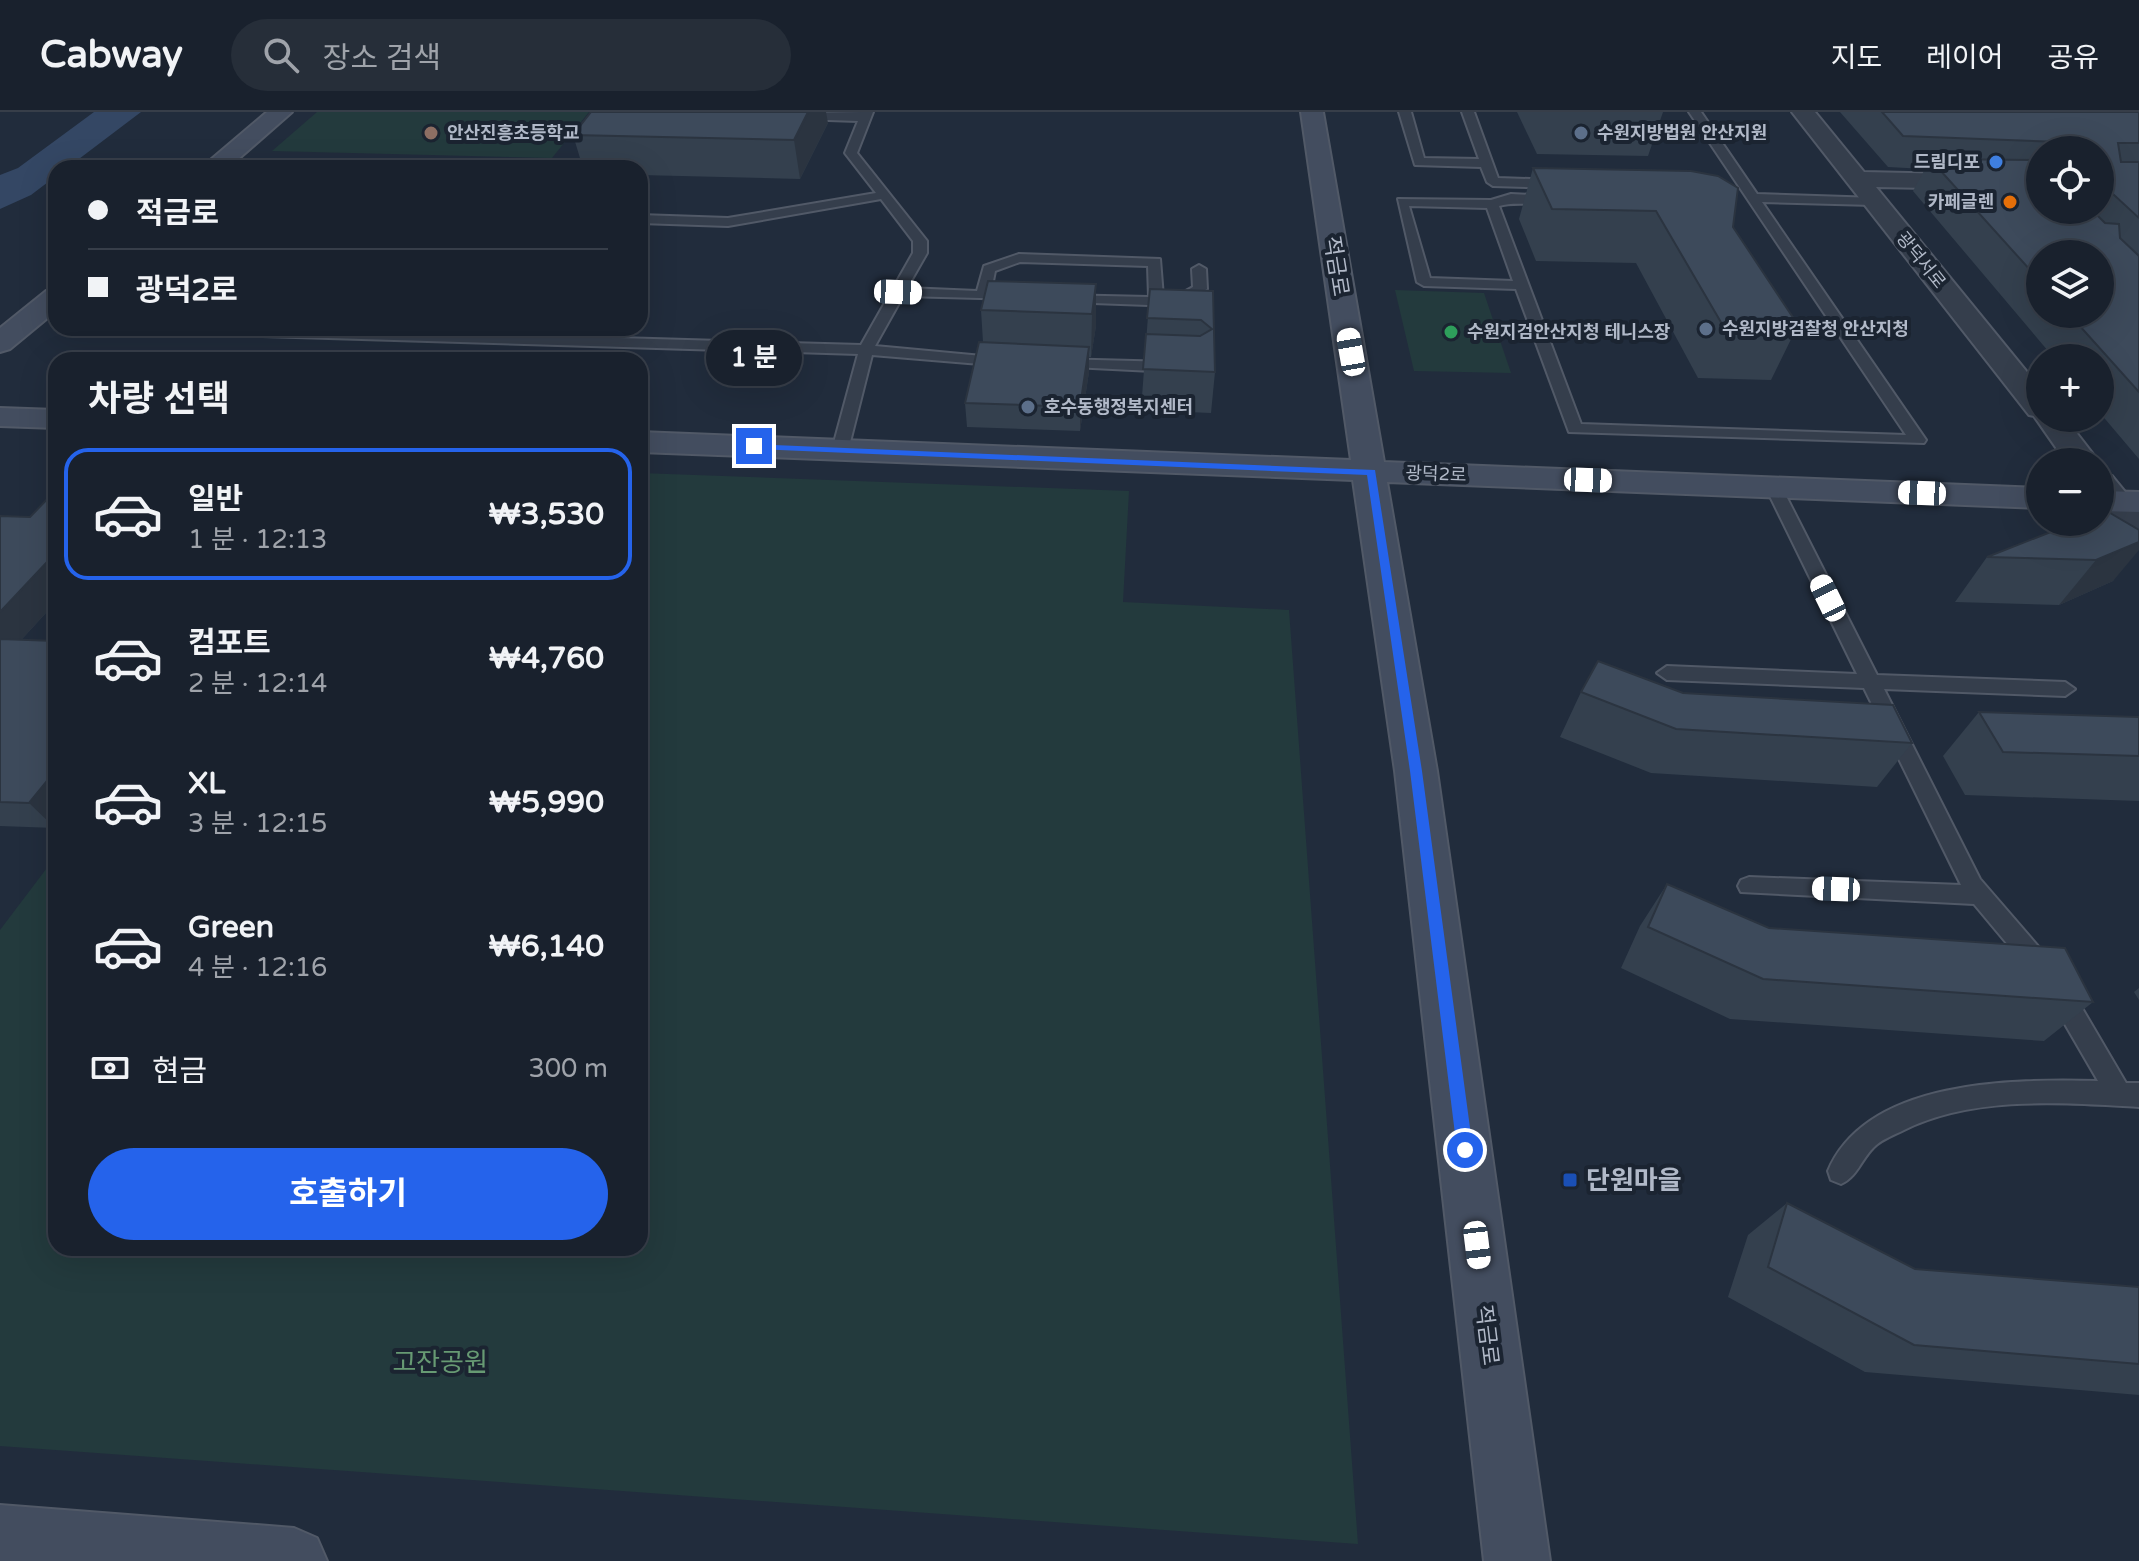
<!DOCTYPE html>
<html lang="ko">
<meta charset="utf-8">
<style>
:root{--surface:#19212d;--page:#262e39;--text:#f1f3f6;--muted:#9fa3aa;--line:#373e49;--accent:#2563eb}
body{margin:0;font-family:"Varela Round","Noto Sans KR",sans-serif;background:var(--page);color:var(--text);height:100vh;display:flex;flex-direction:column;font-size:30px;white-space:nowrap}
*{box-sizing:border-box;margin:0}
p{font-size:26px;color:var(--muted)}
.icon{flex:none;width:44px;height:44px;fill:none;stroke:currentColor;stroke-width:2;stroke-linecap:round;stroke-linejoin:round}
.map{position:relative;flex:1;overflow:hidden}
.sheet{position:absolute;left:48px;top:240px;width:600px;height:904px;display:flex;flex-direction:column;background:var(--surface);border-radius:24px;box-shadow:0 8px 32px #0002,0 0 0 2px var(--line)}
.sheet>*{flex:none}
.hud{position:absolute;left:48px;top:48px;width:600px;height:176px;border-radius:24px;box-shadow:0 8px 32px #0002,0 0 0 2px var(--line);display:grid;align-content:center;height:176px;padding:0 40px;background:var(--surface)}
.buttons{position:absolute;left:2026px;top:24px;display:grid;gap:16px}
.buttons a{display:grid;place-items:center;width:88px;height:88px;border-radius:50%;background:var(--surface);box-shadow:0 8px 32px #0002,0 0 0 2px var(--line);font-size:40px}
.end{position:absolute;width:36px;height:36px;margin:-18px;border:10px solid #2563eb;background:#fff;box-shadow:0 0 0 4px #fff}
.from{border-radius:50%}
.bubble{position:absolute;height:56px;border-radius:28px;background:var(--surface);box-shadow:0 8px 32px #0002,0 0 0 2px var(--line);font-size:26px;font-weight:700;line-height:56px;text-align:center}
.car{position:absolute;width:24px;height:48px;margin:-24px -12px;border-radius:10px;box-shadow:0 0 6px 2px #0007;background:linear-gradient(#fff 24%,#345 0 40%,#fff 0 76%,#345 0 86%,#fff 0)}
.hud b{display:flex;align-items:center;gap:28px;height:76px;font-size:30px}
.hud b+b{border-top:2px solid var(--line)}
.hud i{width:20px;height:20px;background:var(--text)}
ul{padding:0;list-style:none}
li{display:flex;align-items:center;gap:24px;height:132px;margin:0 16px 12px;padding:0 24px;border:4px solid transparent;border-radius:24px}
li div{flex:1}
li b{display:block;font-size:30px}
li em{font-style:normal;font-weight:700}
li.on{border-color:var(--accent)}
li>.icon{width:72px;height:72px;stroke-width:1.5}
h2{padding:0 40px;font-size:36px;line-height:96px}
.pay{display:flex;align-items:center;gap:20px;height:88px;padding:0 40px;font-size:30px}
.pay p{margin-inline-start:auto}
.primary-button{display:flex;gap:16px;margin-top:auto;padding:16px 40px}
.primary-button a{flex:1;height:92px;border-radius:48px;background:var(--accent);color:#fff;font-size:32px;font-weight:700;line-height:92px;text-align:center}
header{display:flex;align-items:center;gap:48px;box-sizing:border-box;height:112px;padding:0 40px;background:var(--surface);border-bottom:2px solid var(--line)}
header strong{font-size:38px}
nav{display:flex;gap:44px;margin-inline-start:auto;font-size:28px}
.search{width:560px;height:72px;background:var(--page);display:flex;align-items:center;gap:20px;box-sizing:border-box;padding:0 28px;border-radius:44px;color:var(--muted);font-size:30px}
.map>svg:first-child{display:block}
.green{fill:#233a3d}
.water{fill:#344764}
.lines{fill:none;stroke-linecap:round;stroke-linejoin:round}
.lane-casing{stroke:#515967;stroke-width:4}
.street-casing{stroke:#515967;stroke-width:4}
.secondary-casing{stroke:#515967;stroke-width:4}
.lane{fill:#353e4c;fill-rule:evenodd}
.street{fill:#353e4c;fill-rule:evenodd}
.secondary{fill:#434d5f;fill-rule:evenodd}
.wall{fill:#34404e;fill-rule:evenodd}
.shaded-wall{fill:#2b3440}
.building{fill:#3d4a5b;stroke:#2b3440;stroke-width:2}
.route{fill:#2563eb}
.education-dot{fill:#8d6e63;stroke:#1b2431;stroke-width:3}
.service-dot{fill:#5c6f8a;stroke:#1b2431;stroke-width:3}
.shop-dot{fill:#3f7fe0;stroke:#1b2431;stroke-width:3}
.food-dot{fill:#e8710a;stroke:#1b2431;stroke-width:3}
.leisure-dot{fill:#2e9e5b;stroke:#1b2431;stroke-width:3}
.transit-dot{fill:#1a4fb4;stroke:#1b2431;stroke-width:3}
.labels{text-anchor:middle;stroke-width:8;stroke-linejoin:round;paint-order:stroke}
.far-poi-label{font-size:18px;font-weight:bold;fill:#b1b9c8;stroke:#1b2431;text-anchor:start}
.far-street-label{font-size:18px;fill:#b1b9c8;stroke:#1b2431}
.street-label{font-size:22px;fill:#b1b9c8;stroke:#1b2431}
.near-poi-label{font-size:26px;font-weight:bold;fill:#b1b9c8;stroke:#1b2431;text-anchor:start}
.near-park-label{font-size:26px;fill:#679a73;stroke:#1b2431}
</style>
<header>
<strong>Cabway</strong>
<div class="search"><svg class="icon" aria-label="search" viewBox="0 0 24 24"><circle cx="10" cy="10" r="6"/><path d="M15 15l6 6"/></svg>장소 검색</div>
<nav><a>지도</a><a>레이어</a><a>공유</a></nav>
</header>
<div class="map">
<svg width="2139" height="1449" viewBox="0 0 2139 1449">
<rect width="100%" height="100%" fill="#212c3c"/>
<g class="green">
<path d="M317,0H589L552,46L272,39Z"/>
<path d="M1395,178L1484,181L1511,261L1414,259Z"/>
<path d="M640,361L1129,379L1123,490L1289,498L1358,1432L0,1334V818L56,744V1136H640Z"/>
</g>
<path class="water" d="M94,0H141L67,56H56V64L31,83L0,97V63L18,56Z"/>
<g class="lines">
<g class="lane-casing">
<g id="lane">
<path d="M861,0H873L857,41L927,129V141L907,176L977,179L984,154L1019,142L1160,147L1163,185L1173,186L1193,175L1192,157L1199,153L1206,157L1207,177L1176,194L1065,190L1060,189V183L1149,185L1148,154L1020,150L995,159L991,179L1020,181V187L903,184L875,234L1004,246L1011,250L1004,254L872,243L848,338L840,343L832,338L858,242L126,220L119,216H272L861,233L913,141V129L881,87L728,114L640,111V103L728,106L876,81L845,41L858,9L798,7L792,4L798,1Z"/>
<path d="M1399,0H1411L1424,46L1479,47L1462,0H1474L1498,66L1558,68L1564,72L1558,76L1493,74L1487,70L1481,55L1415,53Z"/>
<path d="M1689,0H1701L1757,82L1877,86V92L1873,93L1762,90L1926,328L1924,331L1569,320L1516,177L1424,174L1417,170L1398,87L1491,88L1511,82L1558,84L1560,87C1545,97 1518,88 1499,94L1581,312L1906,323ZM1409,94L1487,96L1513,169L1430,166Z"/>
<path d="M1058,247L1172,250L1180,255L1172,260L1053,254L1051,251Z"/>
<path d="M1774,371L1782,376L1877,563L2065,570L2075,577L2065,584L1884,577L1980,767L2062,862L2126,971H2139V995C2064,991 1974,983 1904,1018C1894,1023 1880,1028 1873,1036C1861,1048 1857,1065 1841,1072L1831,1068L1828,1059C1867,967 2013,967 2098,969L2044,876L1974,792L1741,780L1738,774L1741,768L1749,765L1961,773L1864,576L1667,568L1657,561L1667,554L1857,562L1766,376Z"/>
</g>
</g>
<g class="street-casing">
<g id="street">
<path d="M1792,0H1815L1864,60L2040,64V78L1876,75L2040,276V306H2065L2099,350H2066L2034,304L2029,303Z"/>
<path d="M2100,361L2112,364L2139,397V430L2127,427L2100,393Z"/>
</g>
</g>
<g class="secondary-casing">
<g id="secondary">
<path d="M267,0H292L228,56H201Z"/>
<path d="M1301,0H1323L1384,350L2040,376V396L1387,370L1437,659L1550,1449H1484L1395,659L1353,368L640,340V320L1351,348Z"/>
<path d="M56,177V199L10,237L0,240V216L46,179Z"/>
<path d="M0,296L56,298V316L0,314Z"/>
<path d="M2100,379L2139,380V400L2100,399Z"/>
<path d="M0,1393L294,1416L317,1426L327,1449H0Z"/>
</g>
</g>
<use href="#lane" class="lane"/>
<use href="#street" class="street"/>
<use href="#secondary" class="secondary"/>
</g>
<g class="wall">
<path d="M1517,0H1663L1648,44L1537,42Z"/>
<path d="M1840,0H2139V347L2100,301V246H2054L1913,79L1925,57L1888,55ZM2040,38H2100V98H2040ZM2040,142L2100,202H2040Z"/>
<path d="M828,11L800,67L640,63V56H583L573,23Z"/>
<path d="M1533,56L1733,115L1798,213L1771,268L1698,266L1636,151L1536,149L1519,107Z"/>
<path d="M1096,172V214L1091,245H1089V260L1080,319L967,315L965,291L983,230L981,198Z"/>
<path d="M1150,177L1213,179L1215,260L1211,301L1141,298Z"/>
<path d="M56,378V490L22,527L55,716L0,714V404L30,405Z"/>
<path d="M2139,418L2113,469L2059,493L1955,490L1987,445Z"/>
<path d="M1581,580L1683,581L1912,631L1877,675L1651,661L1560,625Z"/>
<path d="M1979,600L2139,605V689L1965,683L1943,644Z"/>
<path d="M1667,772L1769,816L2093,890L2044,929L1730,907L1621,856L1640,814Z"/>
<path d="M2139,876V888L2134,880Z"/>
<path d="M1787,1091L1915,1157L2139,1175V1283L1865,1260L1728,1185L1748,1123Z"/>
</g>
<g class="shaded-wall">
<path d="M808,0H826L828,11L800,67L794,28Z"/>
<path d="M1096,172V214L1091,245L1092,202Z"/>
<path d="M1089,235V260L1080,319V295Z"/>
<path d="M2139,430V438L2113,469L2059,493L2096,448Z"/>
<path d="M47,450L56,461V490L0,551V500Z"/>
<path d="M56,658V715L55,716L29,691Z"/>
</g>
<g class="building">
<path d="M591,0H808L794,28L573,23Z"/>
<path d="M1882,0H2139V31H2118L2121,50H2139V106L2100,70V38H2060L2061,30L1903,24Z"/>
<path d="M1930,47L2040,48V98H2092L2105,111L2119,112L2120,126L2139,144V280L2069,202H2100V142H2040V169Z"/>
<path d="M1533,56L1691,59L1718,64L1738,76L1733,115L1798,213L1722,212L1656,99L1552,97Z"/>
<path d="M988,169L1096,172L1092,202L981,198Z"/>
<path d="M1150,177L1213,179L1215,260L1143,257L1146,222L1200,224L1212,217L1201,208L1147,206Z"/>
<path d="M979,230L1089,235L1080,295L965,291Z"/>
<path d="M56,378V450H47L0,500V404L30,405Z"/>
<path d="M2105,398L2139,418V430L2096,448L1987,445L2076,410H2100V400Z"/>
<path d="M0,527L56,529V658L29,691L0,690Z"/>
<path d="M1598,549L1683,581L1893,593L1912,631L1676,617L1581,580Z"/>
<path d="M1979,600L2139,605V644L2003,640Z"/>
<path d="M1667,772L1769,816L2065,836L2093,890L1763,867L1648,815Z"/>
<path d="M1787,1091L1915,1157L2139,1175V1252L1914,1233L1768,1155Z"/>
</g>
<path class="route" d="M751,332L1375,358L1422,659L1473,1038L1470,1044L1465,1046L1457,1038L1410,659L1367,363L754,337Z"/>
<circle class="education-dot" cx="431" cy="21" r="8"/>
<g class="service-dot">
<circle cx="1581" cy="21" r="8"/>
<circle cx="1706" cy="217" r="8"/>
<circle cx="1028" cy="295" r="8"/>
</g>
<circle class="shop-dot" cx="1996" cy="50" r="8"/>
<circle class="food-dot" cx="2010" cy="90" r="8"/>
<circle class="leisure-dot" cx="1451" cy="220" r="8"/>
<rect class="transit-dot" x="1562" y="1060" width="16" height="16" rx="4"/>
<g class="labels">
<g class="far-poi-label">
<text x="447" y="27">안산진흥초등학교</text>
<text x="1597" y="27">수원지방법원 안산지원</text>
<text x="1980" y="56" text-anchor="end">드림디포</text>
<text x="1994" y="96" text-anchor="end">카페글렌</text>
<text x="1722" y="223">수원지방검찰청 안산지청</text>
<text x="1467" y="226">수원지검안산지청 테니스장</text>
<text x="1044" y="301">호수동행정복지센터</text>
</g>
<g class="far-street-label">
<text transform="translate(1921 148) rotate(51)" y="6">광덕서로</text>
<text transform="translate(1436 362) rotate(2)" y="6">광덕2로</text>
</g>
<g class="street-label">
<text transform="translate(1337 154) rotate(81)" y="8">적금로</text>
<text transform="translate(1488 1223) rotate(83)" y="8">적금로</text>
</g>
<g class="near-poi-label">
<text x="1586" y="1077">단원마을</text>
</g>
<g class="near-park-label">
<text x="440" y="1259">고잔공원</text>
</g>
</g>
</svg>
<div class="buttons">
<a><svg class="icon" aria-label="locate" viewBox="0 0 24 24"><circle cx="12" cy="12" r="6"/><path d="M12 2v4M12 18v4M2 12h4M18 12h4"/></svg></a>
<a><svg class="icon" aria-label="layers" viewBox="0 0 24 24"><path d="M12 4l9 5-9 5-9-5zM3 14l9 5 9-5"/></svg></a>
<a>+</a>
<a>−</a>
</div>
<i class="end from" style="left:1465px;top:1038px"></i>
<i class="end" style="left:754px;top:334px"></i>
<div class="bubble" style="left:706px;top:218px;width:96px">1 분</div>
<i class="car" style="left:898px;top:180px;rotate:92deg"></i>
<i class="car" style="left:1351px;top:240px;rotate:350deg"></i>
<i class="car" style="left:1588px;top:368px;rotate:92deg"></i>
<i class="car" style="left:1922px;top:381px;rotate:272deg"></i>
<i class="car" style="left:1828px;top:486px;rotate:334deg"></i>
<i class="car" style="left:1836px;top:777px;rotate:272deg"></i>
<i class="car" style="left:1477px;top:1133px;rotate:173deg"></i>
<div class="hud">
<b><i class="from"></i>적금로</b>
<b><i></i>광덕2로</b>
</div>
<section class="sheet">
<h2>차량 선택</h2>
<ul>
<li class="on"><svg class="icon" aria-label="car" viewBox="0 0 24 24"><path d="M5 17H2v-5l4-1 3-4h7l3 4 3 1v5h-3M9 17h6M6 11h13"/><circle cx="7" cy="17" r="2"/><circle cx="17" cy="17" r="2"/></svg><div><b>일반</b><p>1 분 · 12:13</p></div><em>₩3,530</em></li>
<li><svg class="icon" aria-label="car" viewBox="0 0 24 24"><path d="M5 17H2v-5l4-1 3-4h7l3 4 3 1v5h-3M9 17h6M6 11h13"/><circle cx="7" cy="17" r="2"/><circle cx="17" cy="17" r="2"/></svg><div><b>컴포트</b><p>2 분 · 12:14</p></div><em>₩4,760</em></li>
<li><svg class="icon" aria-label="car" viewBox="0 0 24 24"><path d="M5 17H2v-5l4-1 3-4h7l3 4 3 1v5h-3M9 17h6M6 11h13"/><circle cx="7" cy="17" r="2"/><circle cx="17" cy="17" r="2"/></svg><div><b>XL</b><p>3 분 · 12:15</p></div><em>₩5,990</em></li>
<li><svg class="icon" aria-label="car" viewBox="0 0 24 24"><path d="M5 17H2v-5l4-1 3-4h7l3 4 3 1v5h-3M9 17h6M6 11h13"/><circle cx="7" cy="17" r="2"/><circle cx="17" cy="17" r="2"/></svg><div><b>Green</b><p>4 분 · 12:16</p></div><em>₩6,140</em></li>
</ul>
<div class="pay"><svg class="icon" aria-label="cash" viewBox="0 0 24 24"><path d="M3 7h18v10H3z"/><circle cx="12" cy="12" r="2"/></svg>현금<p>300 m</p></div>
<div class="primary-button"><a>호출하기</a></div>
</section>
</div>
